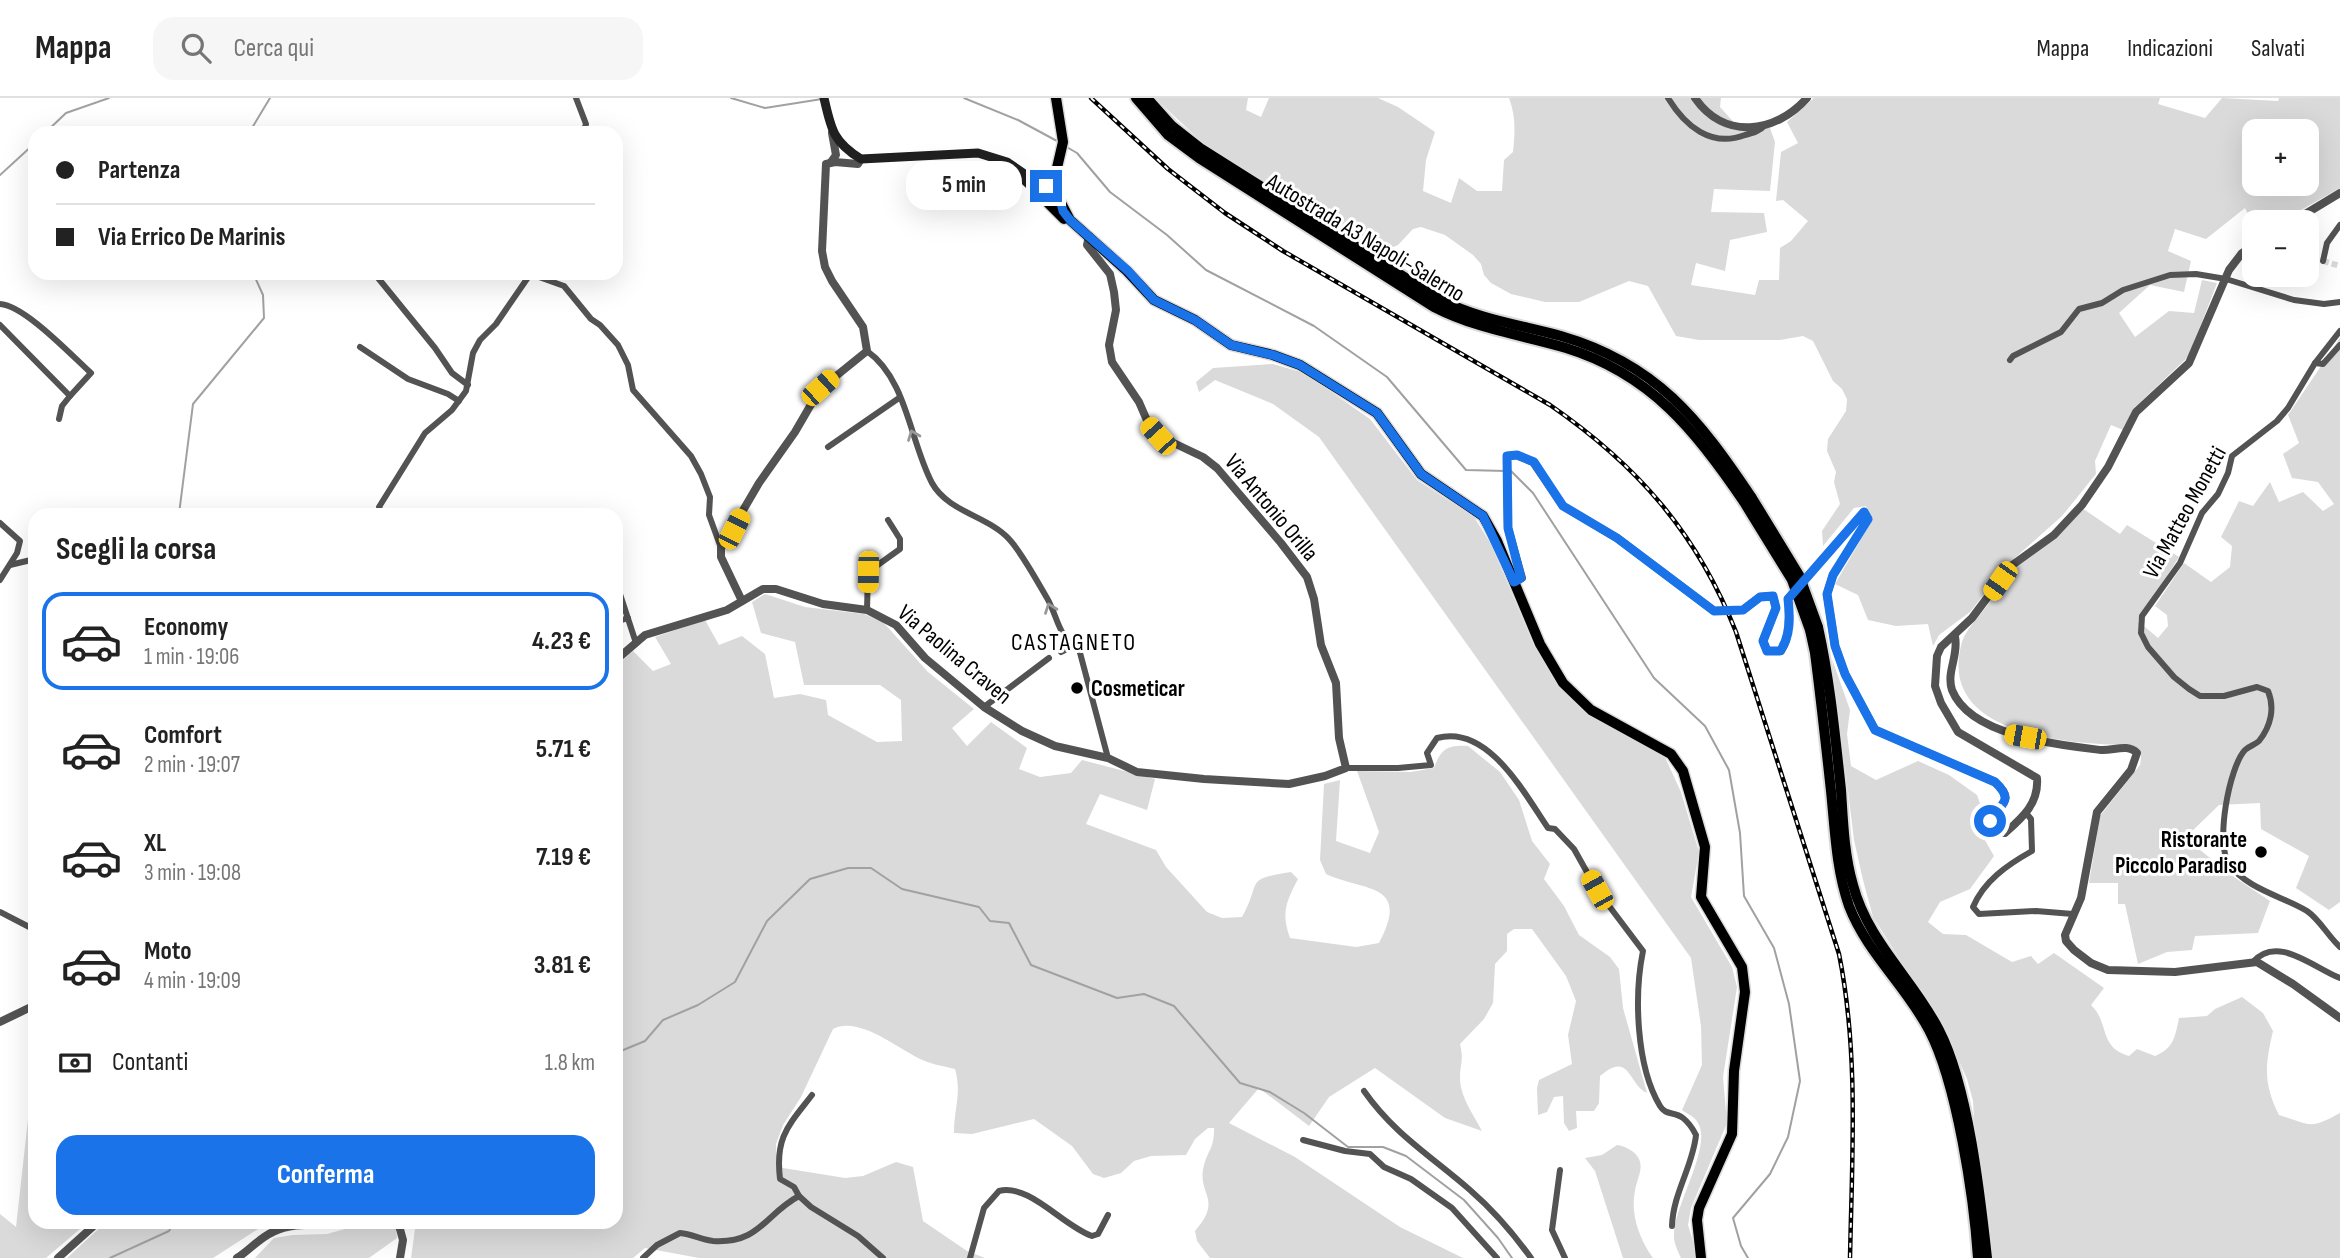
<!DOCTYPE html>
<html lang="it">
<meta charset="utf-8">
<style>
:root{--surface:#fff;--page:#f6f6f6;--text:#222;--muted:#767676;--line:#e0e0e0;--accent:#1a73e8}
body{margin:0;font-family:"Sofia Sans Condensed",sans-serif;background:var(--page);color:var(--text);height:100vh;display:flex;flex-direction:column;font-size:26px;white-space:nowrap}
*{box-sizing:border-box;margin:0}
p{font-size:23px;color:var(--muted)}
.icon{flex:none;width:38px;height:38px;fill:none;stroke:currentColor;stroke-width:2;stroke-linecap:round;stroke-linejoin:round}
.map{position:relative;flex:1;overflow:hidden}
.panel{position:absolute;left:28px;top:410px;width:595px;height:721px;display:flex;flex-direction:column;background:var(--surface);border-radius:21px;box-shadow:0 7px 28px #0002}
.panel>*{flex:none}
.banner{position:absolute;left:28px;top:28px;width:595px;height:154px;border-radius:21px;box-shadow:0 7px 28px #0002;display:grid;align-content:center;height:154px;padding:0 28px;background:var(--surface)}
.controls{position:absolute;left:2242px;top:21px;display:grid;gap:14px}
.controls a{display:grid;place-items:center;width:77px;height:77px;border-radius:14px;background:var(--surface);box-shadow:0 7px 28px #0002;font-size:35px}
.end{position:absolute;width:32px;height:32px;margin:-16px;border:9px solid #1a73e8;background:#fff;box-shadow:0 0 0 4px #fff}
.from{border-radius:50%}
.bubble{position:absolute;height:49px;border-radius:21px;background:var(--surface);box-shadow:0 7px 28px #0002;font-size:23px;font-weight:700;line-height:49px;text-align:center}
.car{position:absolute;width:21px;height:42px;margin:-21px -10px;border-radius:9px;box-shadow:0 0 5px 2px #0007;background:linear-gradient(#f5c518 24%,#345 0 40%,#f5c518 0 76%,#345 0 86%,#f5c518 0)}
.banner b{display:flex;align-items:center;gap:24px;height:66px;font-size:26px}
.banner b+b{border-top:2px solid var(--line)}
.banner i{width:18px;height:18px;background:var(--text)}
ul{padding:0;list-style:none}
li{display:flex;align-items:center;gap:21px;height:98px;margin:0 14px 10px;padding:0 14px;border:4px solid transparent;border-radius:21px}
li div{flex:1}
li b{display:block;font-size:26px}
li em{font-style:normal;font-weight:700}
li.current{border-color:var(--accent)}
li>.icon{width:63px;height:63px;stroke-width:1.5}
h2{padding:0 28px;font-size:32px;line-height:84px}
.pay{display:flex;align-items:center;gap:18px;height:77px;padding:0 28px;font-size:26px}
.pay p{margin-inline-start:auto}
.cta{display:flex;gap:14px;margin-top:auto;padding:14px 28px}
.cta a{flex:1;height:80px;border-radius:21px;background:var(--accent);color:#fff;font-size:28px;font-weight:700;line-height:80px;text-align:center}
header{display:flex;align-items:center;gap:42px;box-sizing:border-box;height:98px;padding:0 35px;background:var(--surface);border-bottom:2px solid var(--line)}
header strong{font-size:33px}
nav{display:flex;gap:38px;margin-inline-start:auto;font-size:24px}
.search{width:490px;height:63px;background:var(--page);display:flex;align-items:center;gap:18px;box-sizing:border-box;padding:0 24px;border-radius:21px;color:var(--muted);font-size:26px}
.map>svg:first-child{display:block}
.green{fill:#dadada;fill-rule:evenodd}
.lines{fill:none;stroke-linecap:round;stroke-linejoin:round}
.stream{stroke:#a1a1a1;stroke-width:2}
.minor-tunnel{stroke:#d9d9d9;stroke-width:6;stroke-dasharray:6 3;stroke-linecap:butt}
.primary-casing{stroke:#dbdbdb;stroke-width:13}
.motorway-casing{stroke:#dbdbdb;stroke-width:14}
.minor{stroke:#535353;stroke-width:6}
.tertiary{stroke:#535353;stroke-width:8}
.secondary{stroke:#202020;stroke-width:9}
.primary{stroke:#000;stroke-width:10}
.motorway{stroke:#000;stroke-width:10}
.rail-casing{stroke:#000;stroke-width:4.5}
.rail{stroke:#fff;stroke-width:2;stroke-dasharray:5;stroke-linecap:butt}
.motorway-bridge-casing{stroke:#dbdbdb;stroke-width:14;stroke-linecap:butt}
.motorway-bridge{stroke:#000;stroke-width:10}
.oneway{stroke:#989898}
.route{stroke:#1a73e8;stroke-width:9}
.poi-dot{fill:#000;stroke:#fff;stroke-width:2.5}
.labels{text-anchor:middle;stroke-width:6;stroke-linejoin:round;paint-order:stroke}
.street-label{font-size:23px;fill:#000;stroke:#fff}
.poi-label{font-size:23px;font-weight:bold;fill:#000;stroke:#fff;text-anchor:start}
.neighbourhood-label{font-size:24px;letter-spacing:2px;fill:#000;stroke:#fff}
</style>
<header>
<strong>Mappa</strong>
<div class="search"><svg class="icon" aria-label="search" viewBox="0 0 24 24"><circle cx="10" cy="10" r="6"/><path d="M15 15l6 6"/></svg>Cerca qui</div>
<nav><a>Mappa</a><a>Indicazioni</a><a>Salvati</a></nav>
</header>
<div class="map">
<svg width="2340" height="1160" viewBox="0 0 2340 1160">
<rect width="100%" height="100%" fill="#fff"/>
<g class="green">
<path d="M1155,0H1248L1246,12L1261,19L1269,0H1378L1398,9L1435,34L1426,62L1423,93L1451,105L1459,80L1477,93H1502L1504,62L1513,54C1515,35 1516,18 1509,0H1721L1720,9L1738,29L1770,30L1775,44L1770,93L1714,91L1711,114L1764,115L1767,134L1730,142L1725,173L1696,165L1691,187L1755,197L1759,182H1779L1780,150L1791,143L1808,123L1783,102L1776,103L1781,54L1798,45L1787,24L1814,0H2160L2158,6L2205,20L2222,0L2278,3L2279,0H2340V90L2280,124H2254V128L2245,110L2206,141L2175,131L2168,153L2191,163L2184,194L2150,187L2119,215L2135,239L2169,213L2194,215L2202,182L2217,185L2189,258L2133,311L2123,332L2111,327L2095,363L2096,376L2062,418L2008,466L1970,514L1939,537L1933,548L1928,526L1896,528L1868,522L1858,497L1835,486L1871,424L1866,408L1854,410L1823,448L1822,433L1840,406L1834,384L1836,374L1827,353L1828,341L1846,313L1847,301L1842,291L1833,283L1813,243L1803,238L1780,242H1699L1676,238L1648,188L1629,183L1579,204H1545L1511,196L1491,185L1484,177L1481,166L1473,157L1445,137L1421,129L1413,131L1398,147L1377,156L1339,130L1332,121L1280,96L1205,47ZM2254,33H2306V86H2254Z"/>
<path d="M2340,240V804L2329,812L2296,790L2309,758L2261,731L2260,705L2219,707L2185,740L2234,779L2270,803L2258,835L2195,838L2192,852L2167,854L2138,866L2125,806H2118V785H2089L2100,718L2140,667C2142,656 2141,651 2131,647C2069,646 1935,638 1962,544C1966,532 1976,522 1983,513C1995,498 2006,481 2019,467C2037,446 2062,429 2082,410L2120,436L2127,427L2179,459L2138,523L2158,540L2168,528L2167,517L2155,508L2184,465L2211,484L2230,469L2232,448L2221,439L2239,403L2253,408L2270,384L2279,404L2303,394L2323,413L2334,406L2318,384L2292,380L2283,356L2299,345L2288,317Z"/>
<path d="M1273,266L1304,275L1370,321L1417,382L1474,419L1491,446L1534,548L1563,590L1585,614L1628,639L1664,657L1681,694L1699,754L1691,799L1732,869L1737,889L1723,979L1727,1025L1691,1110L1688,1127L1698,1160H1681C1678,1154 1674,1145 1674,1139C1672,1109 1716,1045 1696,1022C1693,1018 1686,1015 1682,1012L1702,967L1701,928L1691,860L1319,339L1273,306L1215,282L1199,294L1196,284L1213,270Z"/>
<path d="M765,496L805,509L864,516L883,524L928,574L974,611L952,630L967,648L991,624L1027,650L1019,671L1040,679L1071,675L1082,662L1155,681L1147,712L1100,696L1086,726L1156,752L1166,769L1207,814L1222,820L1242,819C1263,782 1242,782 1291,774L1298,781C1286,804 1281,815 1290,840L1356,849L1379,845C1411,784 1365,794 1326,776L1320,762L1324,686L1340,682L1336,743L1370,755L1379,734L1357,673L1411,674L1434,670C1441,651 1447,647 1468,648L1500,674L1519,702L1532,743L1550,766L1544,781L1564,808L1579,837L1610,859L1619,871L1623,910L1647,995C1628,986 1630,952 1600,978L1599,1005L1594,1013H1576L1577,1030L1569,1033L1564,1025L1563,998L1554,999L1547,1014L1538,1017L1537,990L1539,982L1572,966L1568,937L1576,903L1566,878L1532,831H1514L1507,836V853L1495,866L1493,905L1484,921L1460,946C1464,963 1460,965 1460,980C1460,999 1474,1017 1482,1033L1445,1020L1375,970L1329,999L1309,1028L1259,990L1229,1025L1295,1059L1400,1129L1463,1160H1210L1197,1143L1195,1133C1224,1100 1196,1097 1204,1067C1209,1050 1214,1051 1214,1030H1208L1195,1041L1186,1057L1151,1058L1134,1063L1121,1075L1104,1080L1093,1076L1072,1048L1034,1021L972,1036L954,1035C954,1009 962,996 955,971C943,968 929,966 918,960C896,949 858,918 833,931L801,999L783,1027L776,1046L777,1069L845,1080L863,1078L896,1064L913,1069L923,1123L967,1153L985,1160H699L645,1150L633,1160H411L416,1124H616V646L619,644L616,638V568L633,553L653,573L671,566L655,539L705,522L719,547L742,538L765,556L774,600L800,596L826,602L828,617L877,644L902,643L901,602L880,587H804L795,544L761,535L752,504Z"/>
<path d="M1832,561L1850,612L1847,636L1851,668L1876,682L1918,663L1949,677L1977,697L1981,708L1978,730L1994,758L1970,791L1940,804L1928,824L1943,836L1966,837L2012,864L2031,858L2038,866L2054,855L2104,890L2091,907C2110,925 2098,949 2129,958L2137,951L2155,958C2174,950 2175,939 2179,920L2207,918L2215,911L2242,899L2263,915L2273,933C2265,967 2263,985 2279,1017C2312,1027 2309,1032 2340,1015V1160H1993L1982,1077L1976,1052L1973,1003L1967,981L1946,934L1873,819L1863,782L1854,742Z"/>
<path d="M35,958V1124H88L46,1160H0V1116L16,1129Z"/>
<path d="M1617,1047C1625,1048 1635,1053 1639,1061C1644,1071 1636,1083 1635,1093C1630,1116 1640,1142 1653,1160H1623L1595,1073L1585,1060L1602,1057Z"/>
<path d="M106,1124H269L213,1160H67Z"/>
<path d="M370,1124H395L397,1140L369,1160H255L274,1140L293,1137L327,1136Z"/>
</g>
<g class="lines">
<g class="stream">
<path d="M731,0L765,10L822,1"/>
<path d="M964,0L1018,22L1057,43"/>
<path d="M45,35L66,15L109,0"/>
<path d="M249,35L270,0"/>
<path d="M1065,48L1077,55L1110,94L1167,137L1206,172L1314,228L1387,279L1466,372L1506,373"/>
<path d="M0,77L35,45"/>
<path d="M1511,373L1533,395L1654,580L1705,628L1729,672L1740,735L1744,798L1774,850L1789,906L1800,983L1788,1039L1770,1076L1733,1120L1741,1148L1748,1160"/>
<path d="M179,416L193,306L264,220L263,197L253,175"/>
<path d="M31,708L35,704"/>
<path d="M616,955L645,943L663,922L698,907L735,884L767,823L810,781L848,770H871L902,791L979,809L990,823L1009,825L1031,867L1117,900L1144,896L1174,908L1240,985L1270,994L1304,1015L1348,1049H1383L1406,1058L1464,1102L1498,1140L1512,1160"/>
<path d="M110,1160L169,1133L174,1124"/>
</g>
<path class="minor-tunnel" d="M2323,163L2340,168"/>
<g class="primary-casing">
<g id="primary">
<circle cx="1051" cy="94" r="7"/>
<path d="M1053,87L1063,44L1056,0"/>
<path d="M1057,97L1070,122L1127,173L1154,202L1195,222L1231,247L1273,257L1300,267L1377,315L1421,376L1483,418L1497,443L1540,546L1563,585L1591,612L1671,656L1683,673L1705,749L1701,799L1742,869L1745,894L1734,973L1732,1036L1699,1110L1697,1122L1701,1160"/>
<path d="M1047,100L1048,105L1064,121"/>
</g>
</g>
<g class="motorway-casing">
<g id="motorway">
<path d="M1136,0L1168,37L1199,60L1434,209C1477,231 1522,237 1566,250C1651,276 1697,334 1744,404"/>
<path d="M1147,0L1172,28L1200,50L1439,201C1477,221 1520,227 1561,238C1657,266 1699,321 1752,400"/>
<path d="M1818,529C1830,583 1835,637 1841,692C1843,723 1844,756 1853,787C1868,844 1913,881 1939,932C1968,988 1980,1096 1987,1160"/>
<path d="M1810,532L1815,555C1821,601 1826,647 1831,693C1835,731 1836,771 1849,808C1867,855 1906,888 1929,932C1957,985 1974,1100 1978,1160"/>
</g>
</g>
<g class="minor">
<path d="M576,0L586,26L583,35"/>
<path d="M1668,0C1685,28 1711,50 1745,37C1753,35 1760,33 1765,27"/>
<path d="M2323,163L2327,145L2340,127"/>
<path d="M374,175L435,250L452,275L468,287"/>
<path d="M535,175L539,179L564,188L591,221L600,227L618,247L628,267L633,292L691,358L701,376L710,399L709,417L721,450"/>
<path d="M0,206C24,207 71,257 91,275L70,298L0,227"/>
<path d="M2340,233L2315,265L2288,310L2277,323L2232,358L2228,375L2218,396L2202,415L2180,465L2142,518L2141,535L2148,549L2174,579L2189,591L2200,598H2224L2257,589L2268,593C2275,610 2271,628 2259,643C2255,647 2249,648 2245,652C2229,669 2215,746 2229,766C2247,791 2282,798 2307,813C2320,822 2328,838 2340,849"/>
<path d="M360,249L408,281L448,296L459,303"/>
<path d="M867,253C907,281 910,344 932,385C948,414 988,418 1009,441C1022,455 1037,483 1047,500C1058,519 1058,540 1079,551L1108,660"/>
<path d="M2010,262L2013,258L2061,234L2079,211L2102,205L2123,192L2170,177L2196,176L2226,181L2294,202L2324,206L2340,204"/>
<path d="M2315,265L2323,266L2340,247"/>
<path d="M59,321L62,308L70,298"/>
<path d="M828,349L899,300"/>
<path d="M382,416L379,409L425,335L452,312L466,293L473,255L480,242L496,226L531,175"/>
<path d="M0,425L20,443L17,455L0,482"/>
<path d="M10,467L35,461"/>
<path d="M616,484L636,545"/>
<path d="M867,512L868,474L900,451V441L888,422"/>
<path d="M616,524L628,520"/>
<path d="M1061,554L1071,549"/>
<path d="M984,609L1049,560"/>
<path d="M1346,670H1398L1431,667L1427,655L1437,640C1488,626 1524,695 1548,730L1555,731L1574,751L1597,792L1643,853C1634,897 1636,968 1660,1008C1666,1018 1674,1013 1683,1020C1688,1024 1693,1031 1696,1037C1693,1068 1673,1095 1672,1128"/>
<path d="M2026,715L2031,721L2032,753C2007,767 1984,783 1973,809L1979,816L2036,813L2073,816"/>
<path d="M0,814L35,832"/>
<path d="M2253,864C2277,836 2314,870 2340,880"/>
<path d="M1364,993C1394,1036 1431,1058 1470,1092C1493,1112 1513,1135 1531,1160"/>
<path d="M812,997C788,1028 775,1039 780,1081L794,1089L799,1098L811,1109L858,1138L883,1160"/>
<path d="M1303,1042L1345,1053L1370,1056L1384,1069L1411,1081L1452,1110L1497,1160"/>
<path d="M1560,1072L1552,1132L1565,1160"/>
<path d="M643,1160L657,1147L680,1135C692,1136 702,1142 713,1143C760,1146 765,1116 799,1098"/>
<path d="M970,1160L984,1110L999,1093C1029,1085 1063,1128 1092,1138L1098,1136L1108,1117"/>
</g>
<g class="tertiary">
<path d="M1695,0C1724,42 1775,36 1807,0"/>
<path d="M831,64L836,57L832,35"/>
<path d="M2292,124L2340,95"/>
<path d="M1514,484L1522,480L1508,430L1507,358L1517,357L1533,364L1563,408L1617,440L1714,513L1743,512L1760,499L1773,498L1776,510L1763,543L1767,553H1781C1790,539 1790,518 1788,501L1864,414L1868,421L1833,477L1827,496L1835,548L1845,576L1875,632L1995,684C2017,703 1999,706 1990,723L1996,733L2005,735C2023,719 2039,705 2037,680L1958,634L1941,605L1935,588L1937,558L1941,549L1972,520L2011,468L2054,437L2082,407L2108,369L2136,314L2189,265L2229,172L2242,155L2254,147"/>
<path d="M742,503L721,459V450L759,385L795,334L820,291L867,253L863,229L832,183L825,169L822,153L826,66L835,64L858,66L861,61"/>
<path d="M1955,539C1959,557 1946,574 1952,592C1970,638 2058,647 2101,652C2113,653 2128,645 2137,655L2131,672L2097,714L2081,800L2065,837L2066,843L2074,852L2091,865L2108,872L2175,874L2257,864L2293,886L2340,920"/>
<path d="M616,562L645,537L727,512L763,491H776L823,506L867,512L896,527L925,560L984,609L1022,633L1055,648L1108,660L1137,674L1204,681L1289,686L1325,678L1346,670L1339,640L1336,585L1321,547L1314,501L1307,479L1281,445L1217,370L1203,359L1159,338L1149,327L1139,304L1112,264L1109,247L1116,212L1114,194L1110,176L1087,147L1089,138"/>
<path d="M0,924L35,907"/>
<path d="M398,1124L403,1142L400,1160"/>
<path d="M58,1160L98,1124"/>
<path d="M237,1160C250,1152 259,1140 273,1134C298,1121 329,1131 355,1124"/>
</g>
<g class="secondary">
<path d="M824,0C831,31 833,44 861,61L978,55L1007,64L1045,90"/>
<path d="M1022,80L1038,95L1044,96"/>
</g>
<use href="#primary" class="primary"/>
<use href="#motorway" class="motorway"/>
<g class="rail-casing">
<path id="rail" d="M1091,0L1168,71L1225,115L1283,153L1550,307C1637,367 1697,435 1736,534L1839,856C1859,955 1852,1059 1850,1160"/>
</g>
<use href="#rail" class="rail"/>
<g class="motorway-bridge-casing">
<g id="motorway-bridge">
<path d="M1752,400L1799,477L1818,529"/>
<path d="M1744,404L1792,482L1810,532"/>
</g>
</g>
<use href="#motorway-bridge" class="motorway-bridge"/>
</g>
<defs><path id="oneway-chevron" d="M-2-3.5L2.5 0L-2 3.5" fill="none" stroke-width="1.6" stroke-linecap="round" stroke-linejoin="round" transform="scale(1.75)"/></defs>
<g class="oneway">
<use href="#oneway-chevron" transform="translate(913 337) rotate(-111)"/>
<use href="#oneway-chevron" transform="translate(1050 510) rotate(-110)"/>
</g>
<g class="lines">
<path class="route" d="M1046,88L1057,89L1063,113L1070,122L1128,173L1154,202L1195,222L1231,247L1273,257L1300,267L1377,315L1421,376L1483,418L1514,484L1521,480L1508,430L1507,358L1517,357L1534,364L1563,408L1617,440L1714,513L1743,512L1760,499L1773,498L1776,510L1763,543L1767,553H1780C1791,539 1790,518 1788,501L1864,414L1868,421L1833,477L1827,496L1835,548L1845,576L1875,632L1995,684C2016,704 1999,706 1990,723"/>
</g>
<g class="poi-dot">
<circle cx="1077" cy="590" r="7"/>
<circle cx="2261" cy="754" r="7"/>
</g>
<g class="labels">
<g class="street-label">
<text transform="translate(1366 139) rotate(31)" y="8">Autostrada A3 Napoli-Salerno</text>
<text transform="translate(1272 409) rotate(50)" y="8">Via Antonio Orilla</text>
<text transform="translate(2184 414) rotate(-61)" y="8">Via Matteo Monetti</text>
<text transform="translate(955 556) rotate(40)" y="8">Via Paolina Craven</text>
</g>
<g class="poi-label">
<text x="1091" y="598">Cosmeticar</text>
<text x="2247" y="749" text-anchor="end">Ristorante<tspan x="2247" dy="26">Piccolo Paradiso</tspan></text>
</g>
<g class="neighbourhood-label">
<text x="1074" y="552">CASTAGNETO</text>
</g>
</g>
</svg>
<div class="controls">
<a>+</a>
<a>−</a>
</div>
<i class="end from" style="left:1990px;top:723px"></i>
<i class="end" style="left:1046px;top:88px"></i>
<div class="bubble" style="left:906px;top:63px;width:116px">5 min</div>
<i class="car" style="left:820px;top:290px;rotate:48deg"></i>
<i class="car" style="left:1158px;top:338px;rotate:318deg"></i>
<i class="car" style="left:734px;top:431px;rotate:27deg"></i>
<i class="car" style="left:868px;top:474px;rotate:181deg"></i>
<i class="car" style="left:2000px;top:483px;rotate:215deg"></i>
<i class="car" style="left:2025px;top:639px;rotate:280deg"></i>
<i class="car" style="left:1597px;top:792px;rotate:331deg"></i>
<div class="banner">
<b><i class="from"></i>Partenza</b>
<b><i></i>Via Errico De Marinis</b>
</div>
<section class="panel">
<h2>Scegli la corsa</h2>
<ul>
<li class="current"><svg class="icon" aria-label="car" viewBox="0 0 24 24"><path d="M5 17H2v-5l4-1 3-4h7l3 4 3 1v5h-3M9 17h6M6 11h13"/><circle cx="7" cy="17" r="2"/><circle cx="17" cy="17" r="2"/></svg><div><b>Economy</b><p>1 min · 19:06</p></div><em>4.23 €</em></li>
<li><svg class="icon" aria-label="car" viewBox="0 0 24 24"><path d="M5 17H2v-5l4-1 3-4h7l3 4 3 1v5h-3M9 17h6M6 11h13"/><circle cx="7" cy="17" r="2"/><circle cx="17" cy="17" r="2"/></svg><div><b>Comfort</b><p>2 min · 19:07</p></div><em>5.71 €</em></li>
<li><svg class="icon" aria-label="car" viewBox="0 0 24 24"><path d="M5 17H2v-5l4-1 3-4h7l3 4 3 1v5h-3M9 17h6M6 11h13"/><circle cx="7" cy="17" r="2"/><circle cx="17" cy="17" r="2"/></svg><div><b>XL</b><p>3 min · 19:08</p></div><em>7.19 €</em></li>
<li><svg class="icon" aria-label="car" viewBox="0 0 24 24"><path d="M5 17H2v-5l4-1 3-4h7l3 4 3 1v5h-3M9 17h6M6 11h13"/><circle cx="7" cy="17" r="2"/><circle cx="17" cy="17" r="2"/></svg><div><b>Moto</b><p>4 min · 19:09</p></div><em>3.81 €</em></li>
</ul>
<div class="pay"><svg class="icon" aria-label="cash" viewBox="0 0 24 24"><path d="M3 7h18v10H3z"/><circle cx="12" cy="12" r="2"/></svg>Contanti<p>1.8 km</p></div>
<div class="cta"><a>Conferma</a></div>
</section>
</div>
